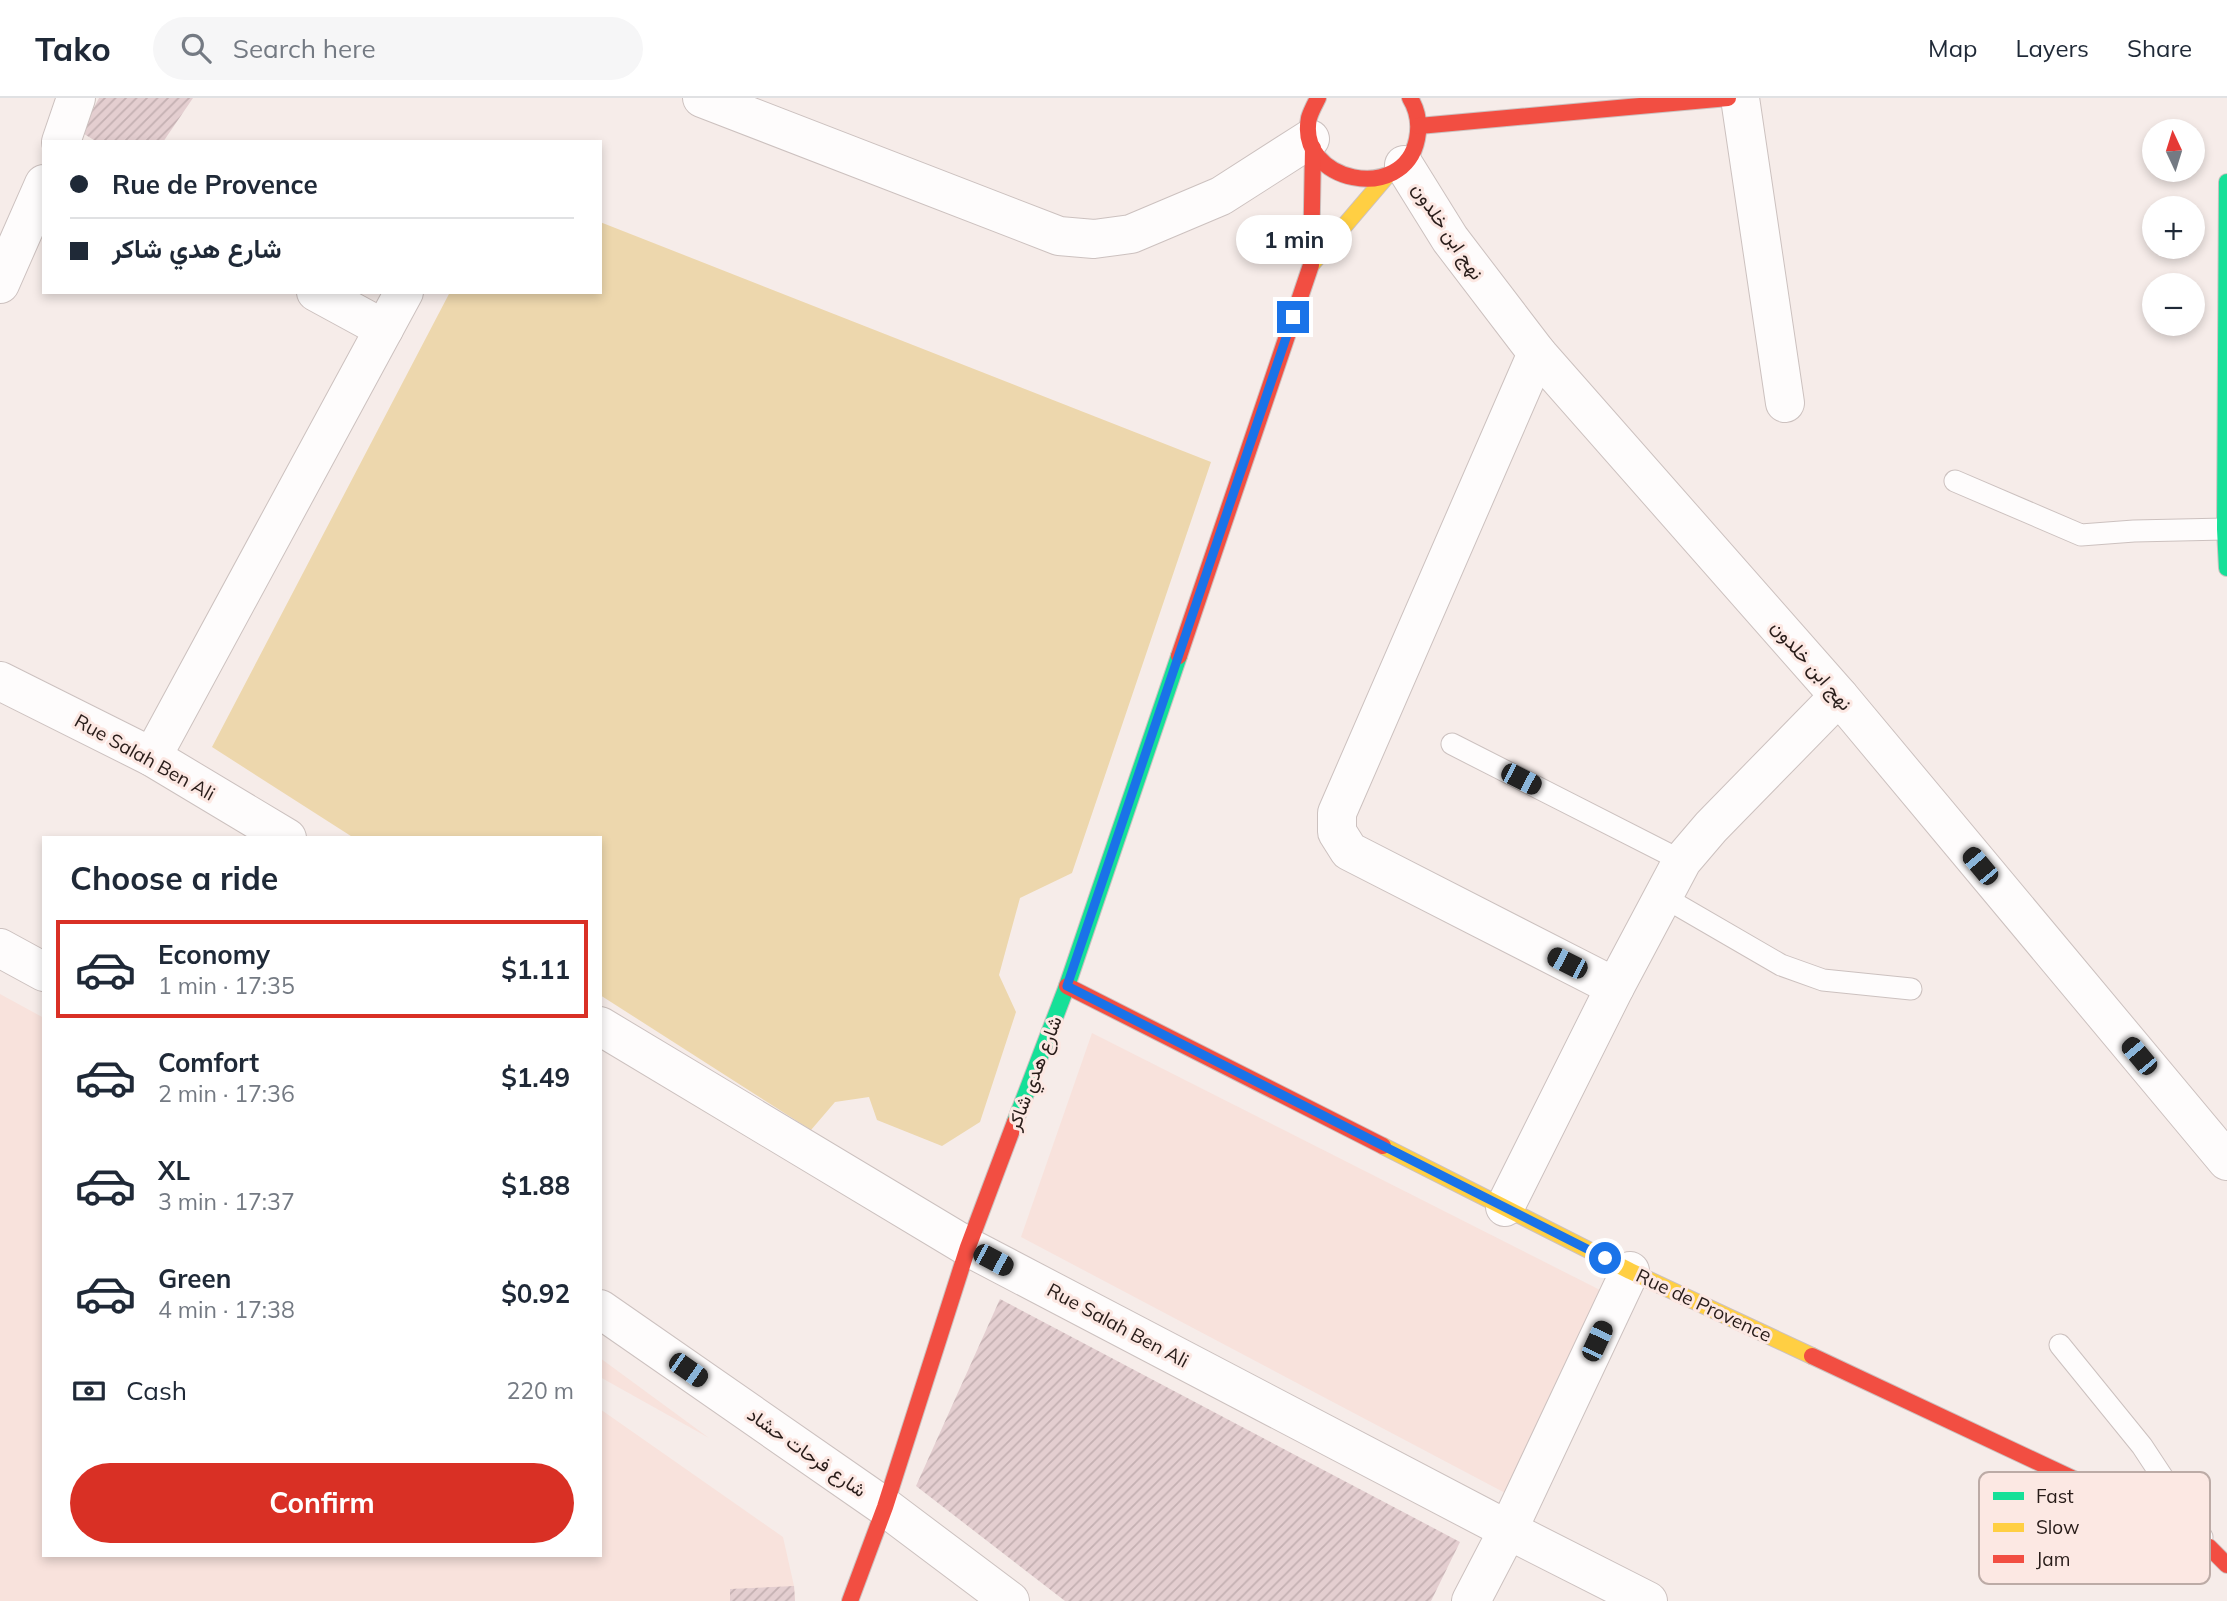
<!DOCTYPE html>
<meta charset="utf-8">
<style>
:root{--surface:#fff;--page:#f6f6f7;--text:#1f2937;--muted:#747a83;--line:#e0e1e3;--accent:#d93025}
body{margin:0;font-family:Mulish,Vazirmatn,sans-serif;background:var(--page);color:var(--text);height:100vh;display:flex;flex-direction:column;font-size:26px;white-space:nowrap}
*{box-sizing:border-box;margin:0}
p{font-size:23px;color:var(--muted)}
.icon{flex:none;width:38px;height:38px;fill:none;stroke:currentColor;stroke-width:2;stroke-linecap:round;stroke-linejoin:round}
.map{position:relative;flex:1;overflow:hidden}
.side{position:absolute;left:42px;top:738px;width:560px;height:721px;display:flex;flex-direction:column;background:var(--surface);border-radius:0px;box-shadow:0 4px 10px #0003}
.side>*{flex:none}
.hud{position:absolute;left:42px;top:42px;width:560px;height:154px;border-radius:0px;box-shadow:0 4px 10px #0003;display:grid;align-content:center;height:154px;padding:0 28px;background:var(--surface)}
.needle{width:46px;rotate:356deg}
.tools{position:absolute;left:2142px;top:21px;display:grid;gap:14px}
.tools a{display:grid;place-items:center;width:63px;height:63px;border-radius:50%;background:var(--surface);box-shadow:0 4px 10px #0003;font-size:35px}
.end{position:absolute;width:32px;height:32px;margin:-16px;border:9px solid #1a73e8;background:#fff;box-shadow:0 0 0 4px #fff}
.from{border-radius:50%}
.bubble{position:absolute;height:49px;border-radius:24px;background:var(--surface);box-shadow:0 4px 10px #0003;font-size:23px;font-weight:700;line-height:49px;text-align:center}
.car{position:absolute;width:21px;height:42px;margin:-21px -10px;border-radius:9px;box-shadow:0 0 5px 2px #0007;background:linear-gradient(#222 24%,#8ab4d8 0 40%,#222 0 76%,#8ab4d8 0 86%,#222 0)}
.hud b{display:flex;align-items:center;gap:24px;height:66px;font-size:26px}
.hud b+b{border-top:2px solid var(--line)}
.hud i{width:18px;height:18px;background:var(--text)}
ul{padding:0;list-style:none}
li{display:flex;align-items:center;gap:21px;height:98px;margin:0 14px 10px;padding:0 14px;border:4px solid transparent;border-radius:0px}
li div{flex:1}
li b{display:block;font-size:26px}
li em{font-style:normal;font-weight:700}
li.current{border-color:var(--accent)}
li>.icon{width:63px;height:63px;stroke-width:1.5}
h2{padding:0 28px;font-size:32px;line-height:84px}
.pay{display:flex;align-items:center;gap:18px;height:77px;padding:0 28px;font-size:26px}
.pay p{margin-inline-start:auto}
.primary-button{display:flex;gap:14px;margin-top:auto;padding:14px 28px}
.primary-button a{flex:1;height:80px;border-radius:42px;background:var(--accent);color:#fff;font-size:28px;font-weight:700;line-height:80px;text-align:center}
header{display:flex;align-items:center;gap:42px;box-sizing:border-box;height:98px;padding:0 35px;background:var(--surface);border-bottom:2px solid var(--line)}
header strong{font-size:33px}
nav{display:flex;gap:38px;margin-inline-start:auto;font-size:24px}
.search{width:490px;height:63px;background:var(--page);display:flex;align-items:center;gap:18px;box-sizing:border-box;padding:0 24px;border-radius:38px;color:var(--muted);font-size:26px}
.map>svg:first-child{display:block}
.built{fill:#f8e2dc}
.pitch{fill:#edd7ad}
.building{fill:url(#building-hatch)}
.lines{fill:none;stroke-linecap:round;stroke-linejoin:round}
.lane-casing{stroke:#ccc1bf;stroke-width:23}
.street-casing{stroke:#ccc1bf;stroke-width:40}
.fast-casing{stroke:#ccc1bf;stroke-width:18}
.slow-casing{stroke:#ccc1bf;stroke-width:18}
.jam-casing{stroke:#ccc1bf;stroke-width:18}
.lane{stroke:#fefcfc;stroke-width:21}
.street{stroke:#fefcfc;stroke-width:38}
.fast{stroke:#16e098;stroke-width:16}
.slow{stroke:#ffcf43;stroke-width:16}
.jam{stroke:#f24e42;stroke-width:16}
.route{stroke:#1a73e8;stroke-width:9}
.labels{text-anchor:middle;stroke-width:6;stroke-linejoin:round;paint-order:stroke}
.street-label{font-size:19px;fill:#281c19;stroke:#fce8e3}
.key{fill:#fce8e3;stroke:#bcaba6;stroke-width:2}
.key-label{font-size:19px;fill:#281c19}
</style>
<header>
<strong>Tako</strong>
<div class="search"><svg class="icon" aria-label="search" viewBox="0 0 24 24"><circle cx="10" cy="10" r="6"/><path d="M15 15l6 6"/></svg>Search here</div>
<nav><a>Map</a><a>Layers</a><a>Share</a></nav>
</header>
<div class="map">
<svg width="2227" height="1503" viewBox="0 0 2227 1503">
<defs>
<pattern id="building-hatch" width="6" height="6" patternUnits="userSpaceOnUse" patternTransform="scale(1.75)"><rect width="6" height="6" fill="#e4ced0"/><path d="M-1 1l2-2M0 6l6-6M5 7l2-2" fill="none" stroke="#c4b0b2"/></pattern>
</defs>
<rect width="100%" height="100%" fill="#f6ece9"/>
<g class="built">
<path d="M0,896L44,920V1458H600V1311L783,1439L794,1488L795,1503H0Z"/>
<path d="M1092,935L1608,1196L1509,1397L1021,1139Z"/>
<path d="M600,1260L709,1340L600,1279Z"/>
</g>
<path class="pitch" d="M600,124L1211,364L1072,775L1020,800L999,877L1016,914L980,1024L942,1048L877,1022L869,999L835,1004L811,1032L600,897V740H354L212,649L450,194H600Z"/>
<g class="building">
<path d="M99,0H193L163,44H97L81,34Z"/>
<path d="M1000,1201L1460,1444L1431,1503H1065L916,1388Z"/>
<path d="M794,1488L795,1503H730V1491Z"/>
</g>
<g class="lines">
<g class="lane-casing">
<g id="lane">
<path d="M1955,383L2081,437L2134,433L2225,431"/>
<path d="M1452,646L1682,763"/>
<path d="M1662,798L1781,867L1823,882L1911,891"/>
<path d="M2060,1247L2142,1348L2202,1439"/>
</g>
</g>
<g class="street-casing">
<g id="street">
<path d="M702,0L1059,138L1094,141L1131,136L1221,98L1310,41"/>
<path d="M1740,0L1785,305"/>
<path d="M61,44L76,0"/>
<path d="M1404,67L1450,141L1537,255L1839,598L2227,1063"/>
<path d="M0,186L44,86"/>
<path d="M316,194L384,231"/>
<path d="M1537,255L1337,715V734L1349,753L1615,889"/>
<path d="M0,583L152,659L287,740"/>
<path d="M152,659L404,194"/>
<path d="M0,850L44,874"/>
<path d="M600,928L968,1149L1508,1432L1648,1503"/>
<path d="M1505,1109L1615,889L1682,763L1711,729L1839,598"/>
<path d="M600,1211L885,1409L1010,1503"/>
<path d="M1471,1503L1508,1432L1630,1173"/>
</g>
</g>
<g class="fast-casing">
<g id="fast">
<path d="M2227,84L2225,431L2227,470"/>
<path d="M1015,1024L1067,888L1179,558"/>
</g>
</g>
<g class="slow-casing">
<g id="slow">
<path d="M1311,167L1386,79"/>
<path d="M1383,1048L1630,1173L1812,1258"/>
</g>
</g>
<g class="jam-casing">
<g id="jam">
<path d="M1318,0C1315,6 1311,13 1309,20C1296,84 1404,107 1417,41C1420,26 1418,13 1410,0"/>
<path d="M1419,28L1728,0"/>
<path d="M1179,558L1311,167L1313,50"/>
<path d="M1067,888L1383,1048"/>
<path d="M1812,1258L2161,1422L2209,1449L2227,1467"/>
<path d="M850,1503L885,1409L968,1149L1015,1024"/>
</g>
</g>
<use href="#lane" class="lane"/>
<use href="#street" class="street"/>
<use href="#fast" class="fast"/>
<use href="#slow" class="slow"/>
<use href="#jam" class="jam"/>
</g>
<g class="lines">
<path class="route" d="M1293,219L1067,888L1605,1160"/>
</g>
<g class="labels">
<g class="street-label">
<text transform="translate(1448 133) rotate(56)" y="7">نهج ابن خلدون</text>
<text transform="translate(1812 567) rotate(49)" y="7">نهج ابن خلدون</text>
<text transform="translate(145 659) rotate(29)" y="7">Rue Salah Ben Ali</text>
<text transform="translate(1034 975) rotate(-69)" y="7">شارع هدي شاكر</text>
<text transform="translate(1704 1207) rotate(25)" y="7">Rue de Provence</text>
<text transform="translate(1118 1227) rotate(28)" y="7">Rue Salah Ben Ali</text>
<text transform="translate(807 1354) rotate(35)" y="7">شارع فرحات حشاد</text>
</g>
</g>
<rect x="1979" y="1374" width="231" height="112" rx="10" class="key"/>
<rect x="1993" y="1394" width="31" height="8" fill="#16e098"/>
<rect x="1993" y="1425" width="31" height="9" fill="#ffcf43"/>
<rect x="1993" y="1457" width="31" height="8" fill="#f24e42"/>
<g class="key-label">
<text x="2036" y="1405">Fast</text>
<text x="2036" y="1436">Slow</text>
<text x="2036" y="1468">Jam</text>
</g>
</svg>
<div class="tools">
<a><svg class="needle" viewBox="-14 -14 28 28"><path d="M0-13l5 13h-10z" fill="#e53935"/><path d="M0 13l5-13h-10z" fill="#747a83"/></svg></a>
<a>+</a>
<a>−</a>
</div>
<i class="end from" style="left:1605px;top:1160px"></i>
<i class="end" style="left:1293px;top:219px"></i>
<div class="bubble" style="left:1236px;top:117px;width:116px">1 min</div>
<i class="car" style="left:1521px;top:681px;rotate:117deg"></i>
<i class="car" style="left:1980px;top:768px;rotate:320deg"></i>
<i class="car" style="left:1567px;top:865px;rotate:297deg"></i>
<i class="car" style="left:2139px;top:958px;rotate:320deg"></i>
<i class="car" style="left:993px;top:1162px;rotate:118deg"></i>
<i class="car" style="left:1597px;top:1243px;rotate:25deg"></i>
<i class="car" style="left:688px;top:1272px;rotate:125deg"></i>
<div class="hud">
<b><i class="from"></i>Rue de Provence</b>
<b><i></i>شارع هدي شاكر</b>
</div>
<section class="side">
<h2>Choose a ride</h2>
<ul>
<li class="current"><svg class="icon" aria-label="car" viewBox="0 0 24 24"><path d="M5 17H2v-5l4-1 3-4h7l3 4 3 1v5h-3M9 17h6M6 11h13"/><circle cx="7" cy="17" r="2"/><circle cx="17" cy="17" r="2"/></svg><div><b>Economy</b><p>1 min · 17:35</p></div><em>$1.11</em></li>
<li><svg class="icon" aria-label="car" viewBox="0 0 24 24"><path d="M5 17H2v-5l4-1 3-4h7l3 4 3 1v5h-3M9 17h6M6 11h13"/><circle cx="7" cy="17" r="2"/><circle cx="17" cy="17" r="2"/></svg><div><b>Comfort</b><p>2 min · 17:36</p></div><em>$1.49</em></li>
<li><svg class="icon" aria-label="car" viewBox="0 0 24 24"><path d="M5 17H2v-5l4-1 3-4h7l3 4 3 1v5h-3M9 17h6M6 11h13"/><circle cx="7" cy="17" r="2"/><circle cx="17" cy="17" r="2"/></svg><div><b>XL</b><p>3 min · 17:37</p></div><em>$1.88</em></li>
<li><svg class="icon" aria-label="car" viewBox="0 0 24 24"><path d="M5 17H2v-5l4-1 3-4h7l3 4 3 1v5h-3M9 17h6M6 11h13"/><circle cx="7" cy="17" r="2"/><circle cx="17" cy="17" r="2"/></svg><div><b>Green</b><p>4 min · 17:38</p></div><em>$0.92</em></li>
</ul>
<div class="pay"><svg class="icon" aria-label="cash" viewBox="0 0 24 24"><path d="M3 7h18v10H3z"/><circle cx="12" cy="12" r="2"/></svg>Cash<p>220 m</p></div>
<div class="primary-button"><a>Confirm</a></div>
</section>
</div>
